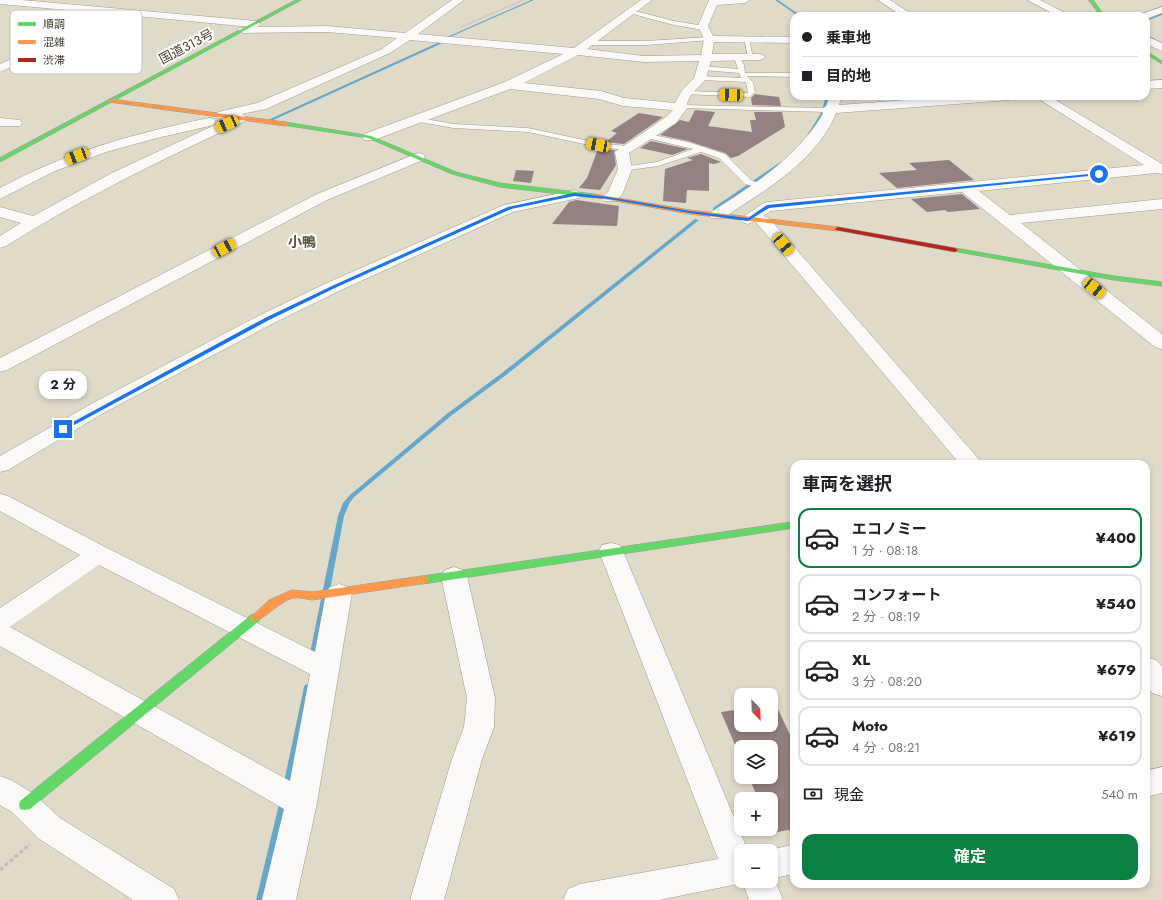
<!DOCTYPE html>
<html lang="ja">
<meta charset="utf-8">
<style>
:root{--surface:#fff;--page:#f2f2f2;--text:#202124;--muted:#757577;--line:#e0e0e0;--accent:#0b8043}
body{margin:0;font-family:Jost,"Noto Sans JP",sans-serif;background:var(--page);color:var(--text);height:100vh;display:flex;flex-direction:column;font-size:15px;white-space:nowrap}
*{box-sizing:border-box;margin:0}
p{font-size:13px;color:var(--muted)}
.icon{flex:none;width:22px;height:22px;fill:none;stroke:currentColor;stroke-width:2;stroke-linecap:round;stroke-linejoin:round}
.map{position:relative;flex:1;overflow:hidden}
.panel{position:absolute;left:790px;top:460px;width:360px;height:428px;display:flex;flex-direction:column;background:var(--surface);border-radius:12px;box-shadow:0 2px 6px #0003}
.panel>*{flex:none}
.banner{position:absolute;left:790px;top:12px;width:360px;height:88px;border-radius:12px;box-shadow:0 2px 6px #0003;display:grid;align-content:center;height:88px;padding:0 12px;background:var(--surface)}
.needle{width:26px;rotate:157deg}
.fabs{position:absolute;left:734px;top:688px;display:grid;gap:8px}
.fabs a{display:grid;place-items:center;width:44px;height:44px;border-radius:8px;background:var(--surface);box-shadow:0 2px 6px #0003;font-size:20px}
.end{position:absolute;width:18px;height:18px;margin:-9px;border:5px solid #1a73e8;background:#fff;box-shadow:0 0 0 2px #fff}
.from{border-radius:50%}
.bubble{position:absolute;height:28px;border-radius:12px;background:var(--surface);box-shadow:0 2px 6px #0003;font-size:13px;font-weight:700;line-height:28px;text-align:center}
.car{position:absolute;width:12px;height:24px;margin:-12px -6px;border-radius:5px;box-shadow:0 0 3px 1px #0007;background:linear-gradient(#f5c518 24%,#345 0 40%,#f5c518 0 76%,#345 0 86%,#f5c518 0)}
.banner b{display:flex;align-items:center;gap:14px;height:38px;font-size:15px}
.banner b+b{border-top:1px solid var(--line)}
.banner i{width:10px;height:10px;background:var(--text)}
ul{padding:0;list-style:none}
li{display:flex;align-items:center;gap:12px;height:60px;margin:0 8px 6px;padding:0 4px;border:2px solid var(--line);border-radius:12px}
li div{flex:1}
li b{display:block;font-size:15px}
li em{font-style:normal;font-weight:700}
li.active{border-color:var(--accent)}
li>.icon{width:36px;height:36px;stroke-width:1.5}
h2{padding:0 12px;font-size:18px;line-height:48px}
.pay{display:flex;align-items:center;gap:10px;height:44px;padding:0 12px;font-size:15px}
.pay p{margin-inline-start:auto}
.button{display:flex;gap:8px;margin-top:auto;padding:8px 12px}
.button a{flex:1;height:46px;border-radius:12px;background:var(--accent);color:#fff;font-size:16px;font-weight:700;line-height:46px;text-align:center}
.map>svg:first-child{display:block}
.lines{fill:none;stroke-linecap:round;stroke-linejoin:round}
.stream{fill:#63a8ca;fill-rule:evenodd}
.building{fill:#948182}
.lane-casing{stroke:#9f9a8d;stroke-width:1}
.street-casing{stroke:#9f9a8d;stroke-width:1}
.fast-casing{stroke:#9f9a8d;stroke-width:1}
.slow-casing{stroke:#9f9a8d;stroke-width:1}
.jam-casing{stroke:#9f9a8d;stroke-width:1}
.path-far1{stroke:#c2bfb9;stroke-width:1.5;stroke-dasharray:1.5 1;stroke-linecap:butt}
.path{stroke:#c2bfb9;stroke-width:3.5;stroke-dasharray:4 2.5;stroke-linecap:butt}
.lane{fill:#faf9f7;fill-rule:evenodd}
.street{fill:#faf9f7;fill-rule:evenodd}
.fast{fill:#63d668;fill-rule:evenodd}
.slow{fill:#ff974d;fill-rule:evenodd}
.jam{fill:#b3261e;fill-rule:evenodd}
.route{fill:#1a73e8}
.labels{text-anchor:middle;stroke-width:4;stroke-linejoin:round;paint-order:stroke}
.far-street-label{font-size:13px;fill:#413c30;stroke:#fff}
.far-neighbourhood-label{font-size:14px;font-weight:bold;fill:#5f553a;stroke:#fff}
.key{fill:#fff;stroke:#c6c4c1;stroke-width:1}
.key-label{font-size:11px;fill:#413c30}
</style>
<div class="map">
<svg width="1162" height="900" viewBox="0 0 1162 900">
<rect width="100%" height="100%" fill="#e0dac9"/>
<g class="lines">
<g class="stream">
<path d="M531,0H534L450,37V39H448L447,37Z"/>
<path d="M775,0H778L801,16H798Z"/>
<path d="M1162,13V15L1146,21V19Z"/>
<path d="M1146,34L1162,43V45L1146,36Z"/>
<path d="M444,40L447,41L271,121L268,120Z"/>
<path d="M826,96H830L825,113L811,135H809L808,134L821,113Z"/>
<path d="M98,146L101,147L74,156L71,155Z"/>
<path d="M782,161L785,162L715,210H713V208Z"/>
<path d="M695,219L699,220L506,375L452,415L354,497L349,504L344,516L317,658L316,660L313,661L310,660L309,658L338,516L343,503L350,495L448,413L502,373Z"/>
<path d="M308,684L311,685L312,687L291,787L290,789L287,791L284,789L283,787L304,687L305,685Z"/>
<path d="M284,796L287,797L288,800L266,900H256L280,800L281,797Z"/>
</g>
</g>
<g class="building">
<path d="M755,94L779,97L781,106L752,105L751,98Z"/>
<path d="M695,110L715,112L708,126L752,132L750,120H756L754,112H782L785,127L738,156L731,158L725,153L688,141L660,135L680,120L689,122Z"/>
<path d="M639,113L663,117L624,144L606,142L617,133L611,131Z"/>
<path d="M651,141L688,149L672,155L640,148Z"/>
<path d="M598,149L615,150L614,152L616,165L600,190L579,188L587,178Z"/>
<path d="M701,154L721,162L714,164L709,163V191L687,190L686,203L663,201L665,169L693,160L687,158Z"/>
<path d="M949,160L974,180L897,188L879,173L917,170L909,163Z"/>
<path d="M516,170L534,171L531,183L513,181Z"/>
<path d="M962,194L980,209L948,212L945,210L927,212L911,199Z"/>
<path d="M576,200L619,206L617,226L552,224L569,202Z"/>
<path d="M771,703H775L794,743V829L772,833L771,799H758L749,777H771V747H741V759L721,712L741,709V725H771Z"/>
</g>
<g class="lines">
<g class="lane-casing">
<g id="lane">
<path d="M631,10L674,21L704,26L707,28L704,30L674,25L629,13Z"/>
<path d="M709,37L711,38V40L646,45H588L585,43L588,41H646Z"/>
<path d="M744,38L749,39L753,58L748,57Z"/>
<path d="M737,55L739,56L744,65L745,73H794V77L747,76L753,82L755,92L750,97L684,94L683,93L686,91L748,93L746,82L700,80L697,78L700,76L741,78L739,73L703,70L700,68L703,66L738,69L734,57Z"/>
<path d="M682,105L827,108L831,110L827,112L680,108V106Z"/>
<path d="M414,117L454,124L528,128L598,143L626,146L630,148L626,150L598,147L528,132L454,128L414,121Z"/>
<path d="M643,133L688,142L725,154L751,180L764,186L760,188L745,184L719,158L701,152L658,166L622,171V167L657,162L693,149L643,137Z"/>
</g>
</g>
<g class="street-casing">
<g id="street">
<path d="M0,0H22L256,21L261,24L258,27L327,26L405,33L452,0H464L418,34L574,48L641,0H652L587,49L644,56L701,55L704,39L698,26L709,0H750L745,3L717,5L708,26L713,36L794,37V43L714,42L712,54H760L766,57L760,60L711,61L706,79L691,95L687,103L688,107L676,123L629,153L632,169L622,195L614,201H604L601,198L608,192L618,169L615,152L666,117L673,110L623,106L599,99L510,89L374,140H364L362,137L364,134L505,82L563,54L410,40L390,53L266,109L242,114L247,118L245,121C163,159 82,198 6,246L0,248V236L21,223L0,217V207L33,216L112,173L232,117L223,119L218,118L216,115L218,112L257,103L382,49L397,38L327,32L243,33L238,30L239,28L251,27L126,15L0,72V64L112,14L0,4ZM578,55L644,62L699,61L694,78L682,90L675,103L624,98L601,91L524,83Z"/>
<path d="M878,0H890L914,16H902Z"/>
<path d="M1027,0H1040L1071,16H1058Z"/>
<path d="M1162,7V13L1146,19V16H1140L1141,14Z"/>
<path d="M1146,36L1162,43V51L1146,44Z"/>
<path d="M1162,80V88L1146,89V81Z"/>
<path d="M830,96H842L839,105L961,96H1016L1010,100L836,113C816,162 764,191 723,218H711L709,215L711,212C753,185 794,160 821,117L823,113L821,110L826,106Z"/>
<path d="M1034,96H1049L1162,164V174L1156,173L979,191L1010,215L1162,199V209L1021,223L1162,334V349L1155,347L962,192L771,211L763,216L769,218L983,464H960L755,221L748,224L742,222L740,219L762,204L767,202L1144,165Z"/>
<path d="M0,118L20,120L22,123L20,126H0Z"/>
<path d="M209,118L214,119L216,122L214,125L157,138L106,152L55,171L0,199V188C66,152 136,133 209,118Z"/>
<path d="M418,153L423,154L425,157L423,160L327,200L7,370L0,372V358L317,194Z"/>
<path d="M574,190L579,192L582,195L579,198L513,212L341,290L274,323L107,411L8,470L0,472V456L93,403L260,315L329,282L504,205Z"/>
<path d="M0,494L8,496L107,548L315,652L326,593L330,587L339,584L348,587L352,593L317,803L296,900H262L284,809L0,646V608L80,555L0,511ZM99,565L310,674L290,781L10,627Z"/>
<path d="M611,543L620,545L623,551L748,851H741V881H771V851H767L794,844V874L774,878L783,900H749L743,883L659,900H563L568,889L580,884L718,859L599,551L602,545Z"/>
<path d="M454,567L463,570L467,576L495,698L494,727L482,759L444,900H410L452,759L464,727L467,698L441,576L445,570Z"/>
<path d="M1146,657L1156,660L1162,666V696L1152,693L1146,686Z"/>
<path d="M1162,767V793L1146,797V771Z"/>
<path d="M0,776L11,780L34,794L60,818L174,889L179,900H133L38,838L12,812L0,805Z"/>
</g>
</g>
<g class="fast-casing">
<g id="fast">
<path d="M296,0H301L0,162V158Z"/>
<path d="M1089,0H1093L1105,16H1101Z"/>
<path d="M1146,51L1162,61V64L1146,54Z"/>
<path d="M285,122L371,136L456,172L500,183L594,194L597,196L594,198L500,187L452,174L368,138L283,125V123Z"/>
<path d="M955,248L1114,276L1162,282V286L1114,280L953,251V249Z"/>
<path d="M794,522V528L423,584L419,583L418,580L419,577L423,576Z"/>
<path d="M255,614L259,615L260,618L259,621L30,809L25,810L20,809L19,805L20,801L251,615Z"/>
</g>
</g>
<g class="slow-casing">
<g id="slow">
<path d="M111,99L285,122L288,124L285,126L109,102V100Z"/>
<path d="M594,194L690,210L838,227L841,229L838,231L690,214L592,197V195Z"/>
<path d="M423,576L427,577L428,580L427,583L312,600C306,599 298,597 293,598C279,601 261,624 251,621L250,618L269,600L292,590L312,592Z"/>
</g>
</g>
<g class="jam-casing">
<path id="jam" d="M838,227L955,248L958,250L955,252L836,230L835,229Z"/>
</g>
<path class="path-far1" d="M461,27L523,0"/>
<path class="path" d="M0,870L30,844"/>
<use href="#lane" class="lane"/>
<use href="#street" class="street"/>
<use href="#fast" class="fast"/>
<use href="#slow" class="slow"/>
<use href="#jam" class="jam"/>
</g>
<path class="route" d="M1100,173L1099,175L769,208L748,221L690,213L609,199L574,196L511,209L337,287L269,320L65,430L60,429L265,318L334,285L508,207L574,193L609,197L690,211L748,218L767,205Z"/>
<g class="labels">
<g class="far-street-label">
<text transform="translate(186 46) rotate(-28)" y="5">国道313号</text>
</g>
<g class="far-neighbourhood-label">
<text x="302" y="247">小鴨</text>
</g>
</g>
<rect x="10" y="10" width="132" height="64" rx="6" class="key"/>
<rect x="18" y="22" width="18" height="4" fill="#63d668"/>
<rect x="18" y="40" width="18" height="4" fill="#ff974d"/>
<rect x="18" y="58" width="18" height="4" fill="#b3261e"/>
<g class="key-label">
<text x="43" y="28">順調</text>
<text x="43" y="46">混雑</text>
<text x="43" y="64">渋滞</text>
</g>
</svg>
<div class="fabs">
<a><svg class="needle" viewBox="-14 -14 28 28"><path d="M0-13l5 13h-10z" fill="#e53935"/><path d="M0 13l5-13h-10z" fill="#757577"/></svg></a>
<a><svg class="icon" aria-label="layers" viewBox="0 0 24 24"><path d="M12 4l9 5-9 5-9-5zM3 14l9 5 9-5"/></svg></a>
<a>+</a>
<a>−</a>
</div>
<i class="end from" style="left:1099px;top:174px"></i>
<i class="end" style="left:63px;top:429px"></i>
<div class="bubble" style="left:39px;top:371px;width:48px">2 分</div>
<i class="car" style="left:731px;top:95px;rotate:272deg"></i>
<i class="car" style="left:227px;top:124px;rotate:246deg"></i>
<i class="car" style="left:598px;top:145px;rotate:281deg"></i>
<i class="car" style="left:77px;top:156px;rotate:249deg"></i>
<i class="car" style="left:783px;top:244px;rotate:140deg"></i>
<i class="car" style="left:224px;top:248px;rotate:62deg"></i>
<i class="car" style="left:1094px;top:288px;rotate:129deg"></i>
<div class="banner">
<b><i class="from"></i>乗車地</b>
<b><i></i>目的地</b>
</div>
<section class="panel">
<h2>車両を選択</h2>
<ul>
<li class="active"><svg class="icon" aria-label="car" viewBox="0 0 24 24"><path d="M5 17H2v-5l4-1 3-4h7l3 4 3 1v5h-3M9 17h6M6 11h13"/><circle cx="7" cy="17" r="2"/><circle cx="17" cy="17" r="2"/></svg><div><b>エコノミー</b><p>1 分 · 08:18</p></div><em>¥400</em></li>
<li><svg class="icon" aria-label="car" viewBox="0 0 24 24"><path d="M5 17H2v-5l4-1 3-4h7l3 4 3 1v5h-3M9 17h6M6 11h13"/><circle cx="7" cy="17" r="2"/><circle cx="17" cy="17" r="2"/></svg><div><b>コンフォート</b><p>2 分 · 08:19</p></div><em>¥540</em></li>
<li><svg class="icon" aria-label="car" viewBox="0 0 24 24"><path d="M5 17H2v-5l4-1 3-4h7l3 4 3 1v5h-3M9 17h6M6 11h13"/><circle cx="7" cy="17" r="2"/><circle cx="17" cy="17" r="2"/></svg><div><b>XL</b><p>3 分 · 08:20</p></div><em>¥679</em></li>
<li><svg class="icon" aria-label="car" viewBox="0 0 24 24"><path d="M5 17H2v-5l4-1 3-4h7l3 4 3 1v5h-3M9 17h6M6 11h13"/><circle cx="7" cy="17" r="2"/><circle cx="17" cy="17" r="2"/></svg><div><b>Moto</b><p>4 分 · 08:21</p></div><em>¥619</em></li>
</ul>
<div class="pay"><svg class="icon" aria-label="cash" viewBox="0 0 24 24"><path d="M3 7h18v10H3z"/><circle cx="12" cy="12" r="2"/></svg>現金<p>540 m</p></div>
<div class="button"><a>確定</a></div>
</section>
</div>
